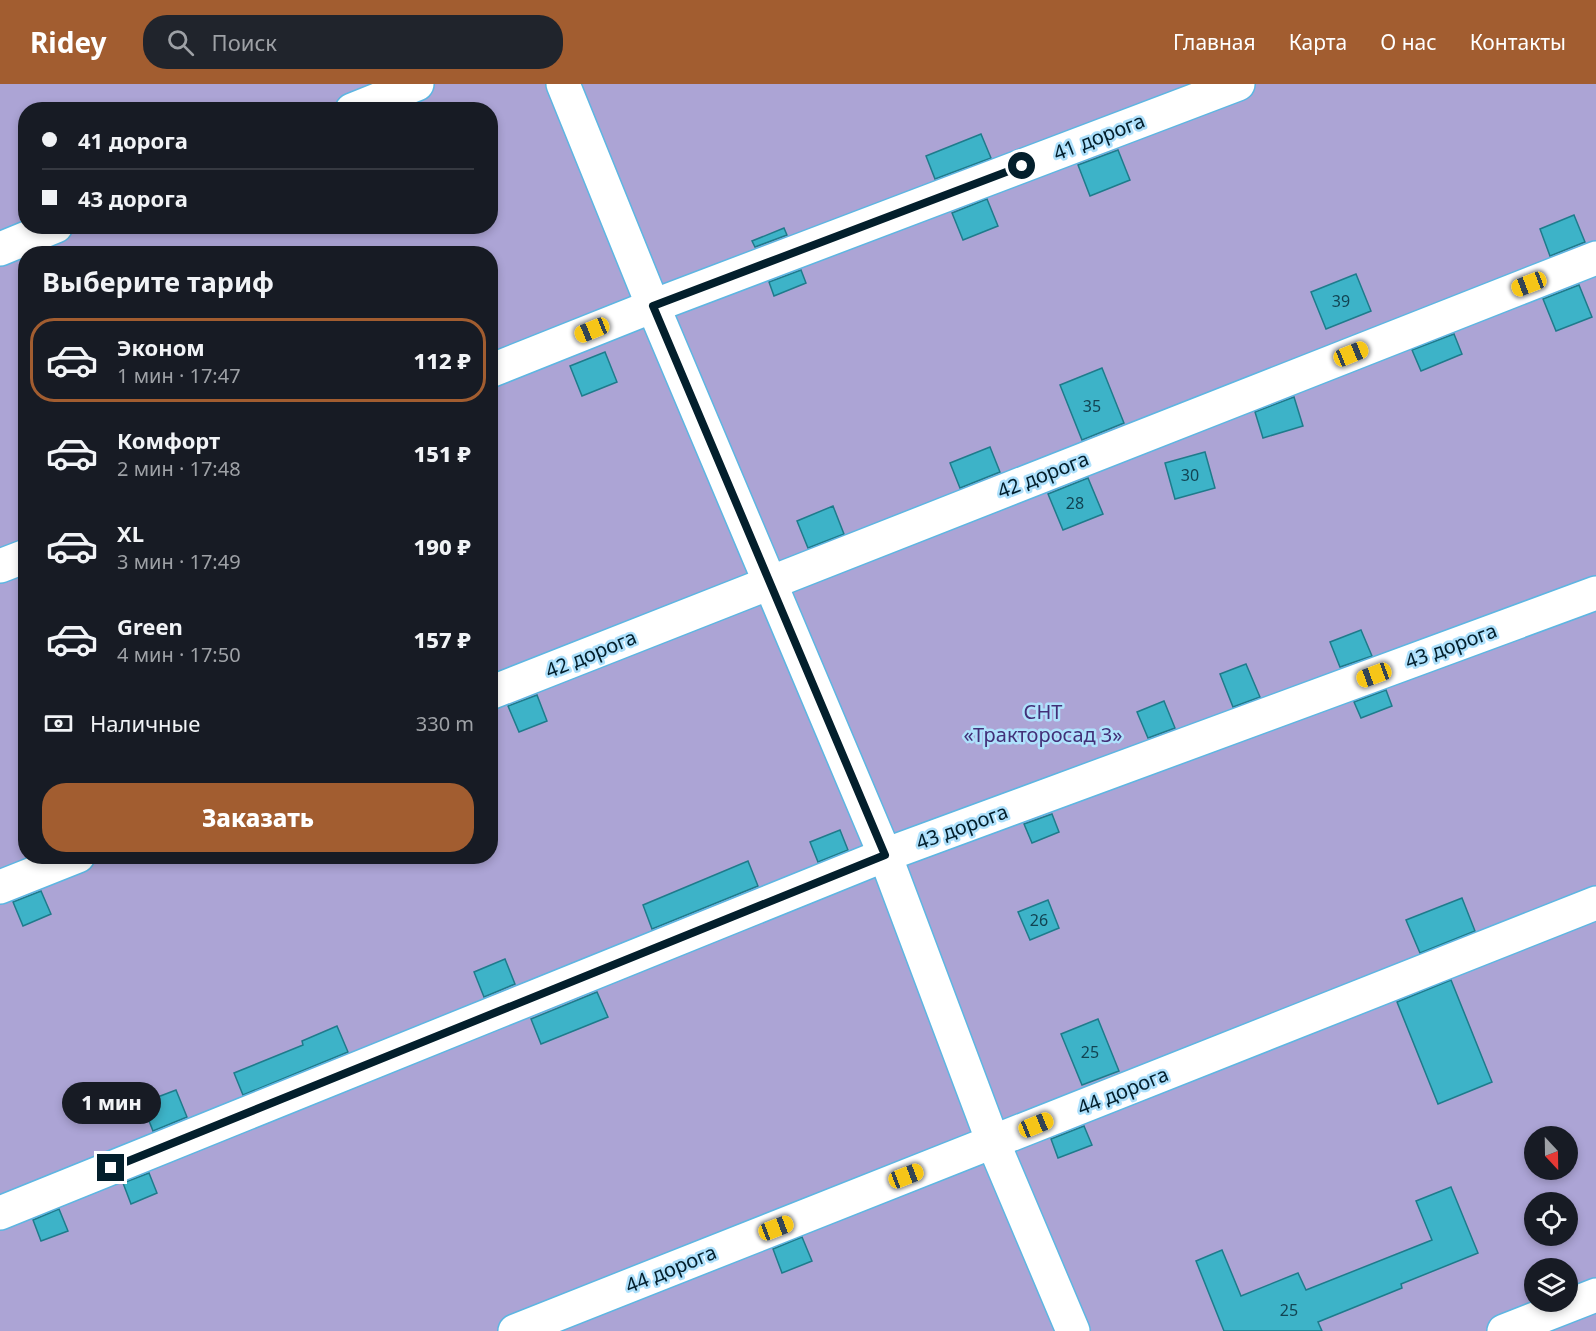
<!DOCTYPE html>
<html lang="ru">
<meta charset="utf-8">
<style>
:root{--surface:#171b24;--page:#20242c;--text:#f1f3f6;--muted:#9ea1a6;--line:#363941;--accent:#a25d30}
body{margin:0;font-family:"Noto Sans",sans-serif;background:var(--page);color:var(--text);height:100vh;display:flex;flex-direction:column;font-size:22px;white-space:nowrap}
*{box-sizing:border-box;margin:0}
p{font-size:20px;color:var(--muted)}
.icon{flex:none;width:33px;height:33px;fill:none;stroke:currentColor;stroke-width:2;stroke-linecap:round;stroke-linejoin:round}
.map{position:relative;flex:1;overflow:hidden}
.panel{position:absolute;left:18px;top:162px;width:480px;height:618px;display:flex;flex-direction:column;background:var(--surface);border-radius:24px;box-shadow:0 3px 9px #0003}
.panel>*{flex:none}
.hud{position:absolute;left:18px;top:18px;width:480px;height:132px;border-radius:24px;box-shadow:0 3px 9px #0003;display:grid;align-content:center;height:132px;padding:0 24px;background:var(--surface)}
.needle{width:39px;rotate:158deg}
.controls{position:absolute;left:1524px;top:1042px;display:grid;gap:12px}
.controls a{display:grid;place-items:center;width:54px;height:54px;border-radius:50%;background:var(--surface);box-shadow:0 3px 9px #0003;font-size:30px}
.end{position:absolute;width:27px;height:27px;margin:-14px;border:8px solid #031f2c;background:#fff;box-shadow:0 0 0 3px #fff}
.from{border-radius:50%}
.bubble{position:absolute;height:42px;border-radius:21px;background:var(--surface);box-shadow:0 3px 9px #0003;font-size:20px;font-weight:800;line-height:42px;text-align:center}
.car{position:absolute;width:18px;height:36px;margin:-18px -9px;border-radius:8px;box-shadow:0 0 4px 2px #0007;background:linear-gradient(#f5c518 24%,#345 0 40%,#f5c518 0 76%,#345 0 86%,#f5c518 0)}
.hud b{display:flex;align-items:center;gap:21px;height:57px;font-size:22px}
.hud b+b{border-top:2px solid var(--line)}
.hud i{width:15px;height:15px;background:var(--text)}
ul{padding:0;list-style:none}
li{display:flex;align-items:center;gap:18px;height:84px;margin:0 12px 9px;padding:0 12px;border:3px solid transparent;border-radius:24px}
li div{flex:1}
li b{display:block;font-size:22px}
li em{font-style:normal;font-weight:800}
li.selected{border-color:var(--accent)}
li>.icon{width:54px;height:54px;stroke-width:1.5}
h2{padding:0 24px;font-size:27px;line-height:72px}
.pay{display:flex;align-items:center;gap:15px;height:66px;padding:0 24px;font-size:22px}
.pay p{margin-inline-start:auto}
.action{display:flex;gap:12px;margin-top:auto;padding:12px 24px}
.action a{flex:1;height:69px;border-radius:24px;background:var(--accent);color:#fff;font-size:24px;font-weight:800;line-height:69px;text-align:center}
header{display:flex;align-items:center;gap:36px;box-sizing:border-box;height:84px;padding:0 30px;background:var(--accent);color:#fff}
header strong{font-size:28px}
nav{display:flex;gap:33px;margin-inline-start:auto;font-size:21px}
.search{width:420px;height:54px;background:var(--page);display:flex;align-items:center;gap:15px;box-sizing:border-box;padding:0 21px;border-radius:24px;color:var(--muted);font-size:22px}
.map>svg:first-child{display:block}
.green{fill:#aca4d5;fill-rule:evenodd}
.building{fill:#3db3c8;stroke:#1e7b8b;stroke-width:1.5}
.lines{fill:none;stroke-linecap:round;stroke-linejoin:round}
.street-casing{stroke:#5db6e2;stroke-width:36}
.street{stroke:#fff;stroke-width:33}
.route{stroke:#031f2c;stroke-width:8}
.labels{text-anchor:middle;stroke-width:5;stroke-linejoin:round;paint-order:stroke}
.number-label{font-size:16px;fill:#124453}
.street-label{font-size:20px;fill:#031f2c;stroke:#afe1fc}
.park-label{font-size:20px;fill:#422f77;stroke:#afe1fc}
</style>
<header>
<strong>Ridey</strong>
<div class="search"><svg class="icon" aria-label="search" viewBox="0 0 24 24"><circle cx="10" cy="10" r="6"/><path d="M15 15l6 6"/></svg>Поиск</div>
<nav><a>Главная</a><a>Карта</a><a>О нас</a><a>Контакты</a></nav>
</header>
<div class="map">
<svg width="1596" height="1247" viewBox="0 0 1596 1247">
<rect width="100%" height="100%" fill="#afe1fc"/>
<path class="green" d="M0,0H1596V1247H0ZM26,26H490V142H26ZM26,170H490V772H26ZM1534,1053H1568V1086H1534ZM1534,1119H1568V1152H1534ZM1534,1185H1568V1218H1534Z"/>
<g class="building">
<path d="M981,50L991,74L935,95L926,72Z"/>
<path d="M1118,66L1130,96L1090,112L1078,81Z"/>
<path d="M987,115L998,142L963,156L952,129Z"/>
<path d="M1574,131L1585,158L1550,172L1540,145Z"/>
<path d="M784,144L787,151L755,163L752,157Z"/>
<path d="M801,186L806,199L774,212L769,198Z"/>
<path d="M1356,190L1371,227L1326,245L1311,208Z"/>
<path d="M1579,201L1592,233L1556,247L1543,215Z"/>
<path d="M1454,250L1462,270L1421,287L1412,266Z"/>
<path d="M605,268L617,298L582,312L570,282Z"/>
<path d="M1102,284L1124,339L1082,356L1060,301Z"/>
<path d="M1294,313L1303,342L1263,354L1255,328Z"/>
<path d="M990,363L1000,388L960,404L950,379Z"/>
<path d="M1205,368L1215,404L1175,415L1165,379Z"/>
<path d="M1088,394L1103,430L1063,446L1048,410Z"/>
<path d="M833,422L844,450L808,464L797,437Z"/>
<path d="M1361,546L1372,572L1340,583L1330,558Z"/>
<path d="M1246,580L1260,613L1233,623L1220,590Z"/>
<path d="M1386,606L1392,622L1361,634L1354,618Z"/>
<path d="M537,611L547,637L519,648L508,622Z"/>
<path d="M1164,617L1175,644L1148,654L1137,628Z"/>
<path d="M1052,730L1059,748L1032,759L1024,740Z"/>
<path d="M840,746L848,766L818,778L810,758Z"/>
<path d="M748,777L758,802L652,845L643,821Z"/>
<path d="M41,807L51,830L23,842L13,818Z"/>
<path d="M1462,814L1475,847L1420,869L1406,836Z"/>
<path d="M1048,816L1059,844L1030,856L1018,828Z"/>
<path d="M505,875L515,900L484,913L474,888Z"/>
<path d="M1451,896L1492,998L1438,1020L1397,918Z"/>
<path d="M597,908L608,933L541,960L531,935Z"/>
<path d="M1098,935L1119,987L1082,1001L1061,950Z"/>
<path d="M337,942L348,968L243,1011L234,989L303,961L302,957Z"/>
<path d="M176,1006L187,1033L153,1047L142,1019Z"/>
<path d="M1084,1042L1092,1061L1058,1074L1051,1055Z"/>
<path d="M149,1089L157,1109L131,1120L123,1099Z"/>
<path d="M1451,1103L1478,1169L1401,1200L1402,1204L1318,1238L1322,1247H1224L1196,1177L1222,1166L1241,1212L1298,1189L1306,1206L1432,1156L1416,1117Z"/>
<path d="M59,1125L68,1147L41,1157L33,1136Z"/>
<path d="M802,1153L812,1177L782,1189L773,1165Z"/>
</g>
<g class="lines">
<g class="street-casing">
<g id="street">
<path d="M563,0L653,222L885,771L993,1058L1073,1247"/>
<path d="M352,26L417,0"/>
<path d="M0,165L56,142"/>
<path d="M490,287L653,222L1238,0"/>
<path d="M0,482L26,472"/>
<path d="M490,609L1596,174"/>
<path d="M0,803L78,772"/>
<path d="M0,1129L885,771L1596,509"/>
<path d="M515,1247L1596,819"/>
<path d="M1504,1247L1596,1211"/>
</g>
</g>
<use href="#street" class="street"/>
</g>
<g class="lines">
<path class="route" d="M111,1084L885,771L653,222L1022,82"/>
</g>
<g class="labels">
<g class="number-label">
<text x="1341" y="223">39</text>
<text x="1092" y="328">35</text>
<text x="1190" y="397">30</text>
<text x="1075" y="425">28</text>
<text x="1039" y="842">26</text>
<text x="1090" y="974">25</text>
<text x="1289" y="1232">25</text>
</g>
<g class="street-label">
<text transform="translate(1099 53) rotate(-21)" y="7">41 дорога</text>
<text transform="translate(1043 391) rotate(-21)" y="7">42 дорога</text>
<text transform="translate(1451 562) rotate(-20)" y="7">43 дорога</text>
<text transform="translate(591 570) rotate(-22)" y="7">42 дорога</text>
<text transform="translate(962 743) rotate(-20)" y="7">43 дорога</text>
<text transform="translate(1123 1007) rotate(-22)" y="7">44 дорога</text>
<text transform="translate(671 1185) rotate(-22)" y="7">44 дорога</text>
</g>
<g class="park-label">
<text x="1043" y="635">СНТ<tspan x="1043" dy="23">«Тракторосад 3»</tspan></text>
</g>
</g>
</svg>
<div class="controls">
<a><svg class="needle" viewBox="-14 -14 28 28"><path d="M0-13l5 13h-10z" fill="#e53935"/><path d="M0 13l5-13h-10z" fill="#9ea1a6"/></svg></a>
<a><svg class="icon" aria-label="locate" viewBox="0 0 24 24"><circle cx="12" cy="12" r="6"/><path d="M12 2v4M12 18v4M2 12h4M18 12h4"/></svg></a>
<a><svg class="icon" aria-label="layers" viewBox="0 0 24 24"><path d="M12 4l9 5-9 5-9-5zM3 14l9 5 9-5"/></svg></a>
</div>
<i class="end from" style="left:1022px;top:82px"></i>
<i class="end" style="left:111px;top:1084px"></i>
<div class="bubble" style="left:62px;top:998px;width:99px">1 мин</div>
<i class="car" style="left:1529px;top:200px;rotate:249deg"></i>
<i class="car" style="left:592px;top:246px;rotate:248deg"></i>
<i class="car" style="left:1351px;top:270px;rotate:68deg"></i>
<i class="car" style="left:1374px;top:591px;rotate:250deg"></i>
<i class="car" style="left:1036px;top:1041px;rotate:68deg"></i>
<i class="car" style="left:906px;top:1092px;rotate:69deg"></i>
<i class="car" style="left:776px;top:1144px;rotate:69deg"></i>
<div class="hud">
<b><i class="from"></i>41 дорога</b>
<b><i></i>43 дорога</b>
</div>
<section class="panel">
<h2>Выберите тариф</h2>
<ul>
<li class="selected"><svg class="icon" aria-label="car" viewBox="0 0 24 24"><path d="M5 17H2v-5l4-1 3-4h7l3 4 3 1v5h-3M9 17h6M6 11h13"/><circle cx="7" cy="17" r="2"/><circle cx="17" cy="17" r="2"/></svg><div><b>Эконом</b><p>1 мин · 17:47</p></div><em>112 ₽</em></li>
<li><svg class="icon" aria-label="car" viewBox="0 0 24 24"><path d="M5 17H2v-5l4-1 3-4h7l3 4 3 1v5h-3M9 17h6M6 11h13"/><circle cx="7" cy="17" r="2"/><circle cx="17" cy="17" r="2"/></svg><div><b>Комфорт</b><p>2 мин · 17:48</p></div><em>151 ₽</em></li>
<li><svg class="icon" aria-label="car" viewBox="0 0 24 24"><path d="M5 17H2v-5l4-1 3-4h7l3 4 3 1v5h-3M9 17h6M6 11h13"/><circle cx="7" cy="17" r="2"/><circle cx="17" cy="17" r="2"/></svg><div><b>XL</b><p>3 мин · 17:49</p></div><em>190 ₽</em></li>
<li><svg class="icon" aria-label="car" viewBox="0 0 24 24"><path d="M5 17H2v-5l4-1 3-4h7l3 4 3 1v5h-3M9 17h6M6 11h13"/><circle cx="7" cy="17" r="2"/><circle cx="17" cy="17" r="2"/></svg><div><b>Green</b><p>4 мин · 17:50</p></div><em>157 ₽</em></li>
</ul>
<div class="pay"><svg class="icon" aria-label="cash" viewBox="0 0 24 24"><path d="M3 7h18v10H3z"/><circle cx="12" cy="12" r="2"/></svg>Наличные<p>330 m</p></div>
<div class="action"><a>Заказать</a></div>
</section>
</div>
